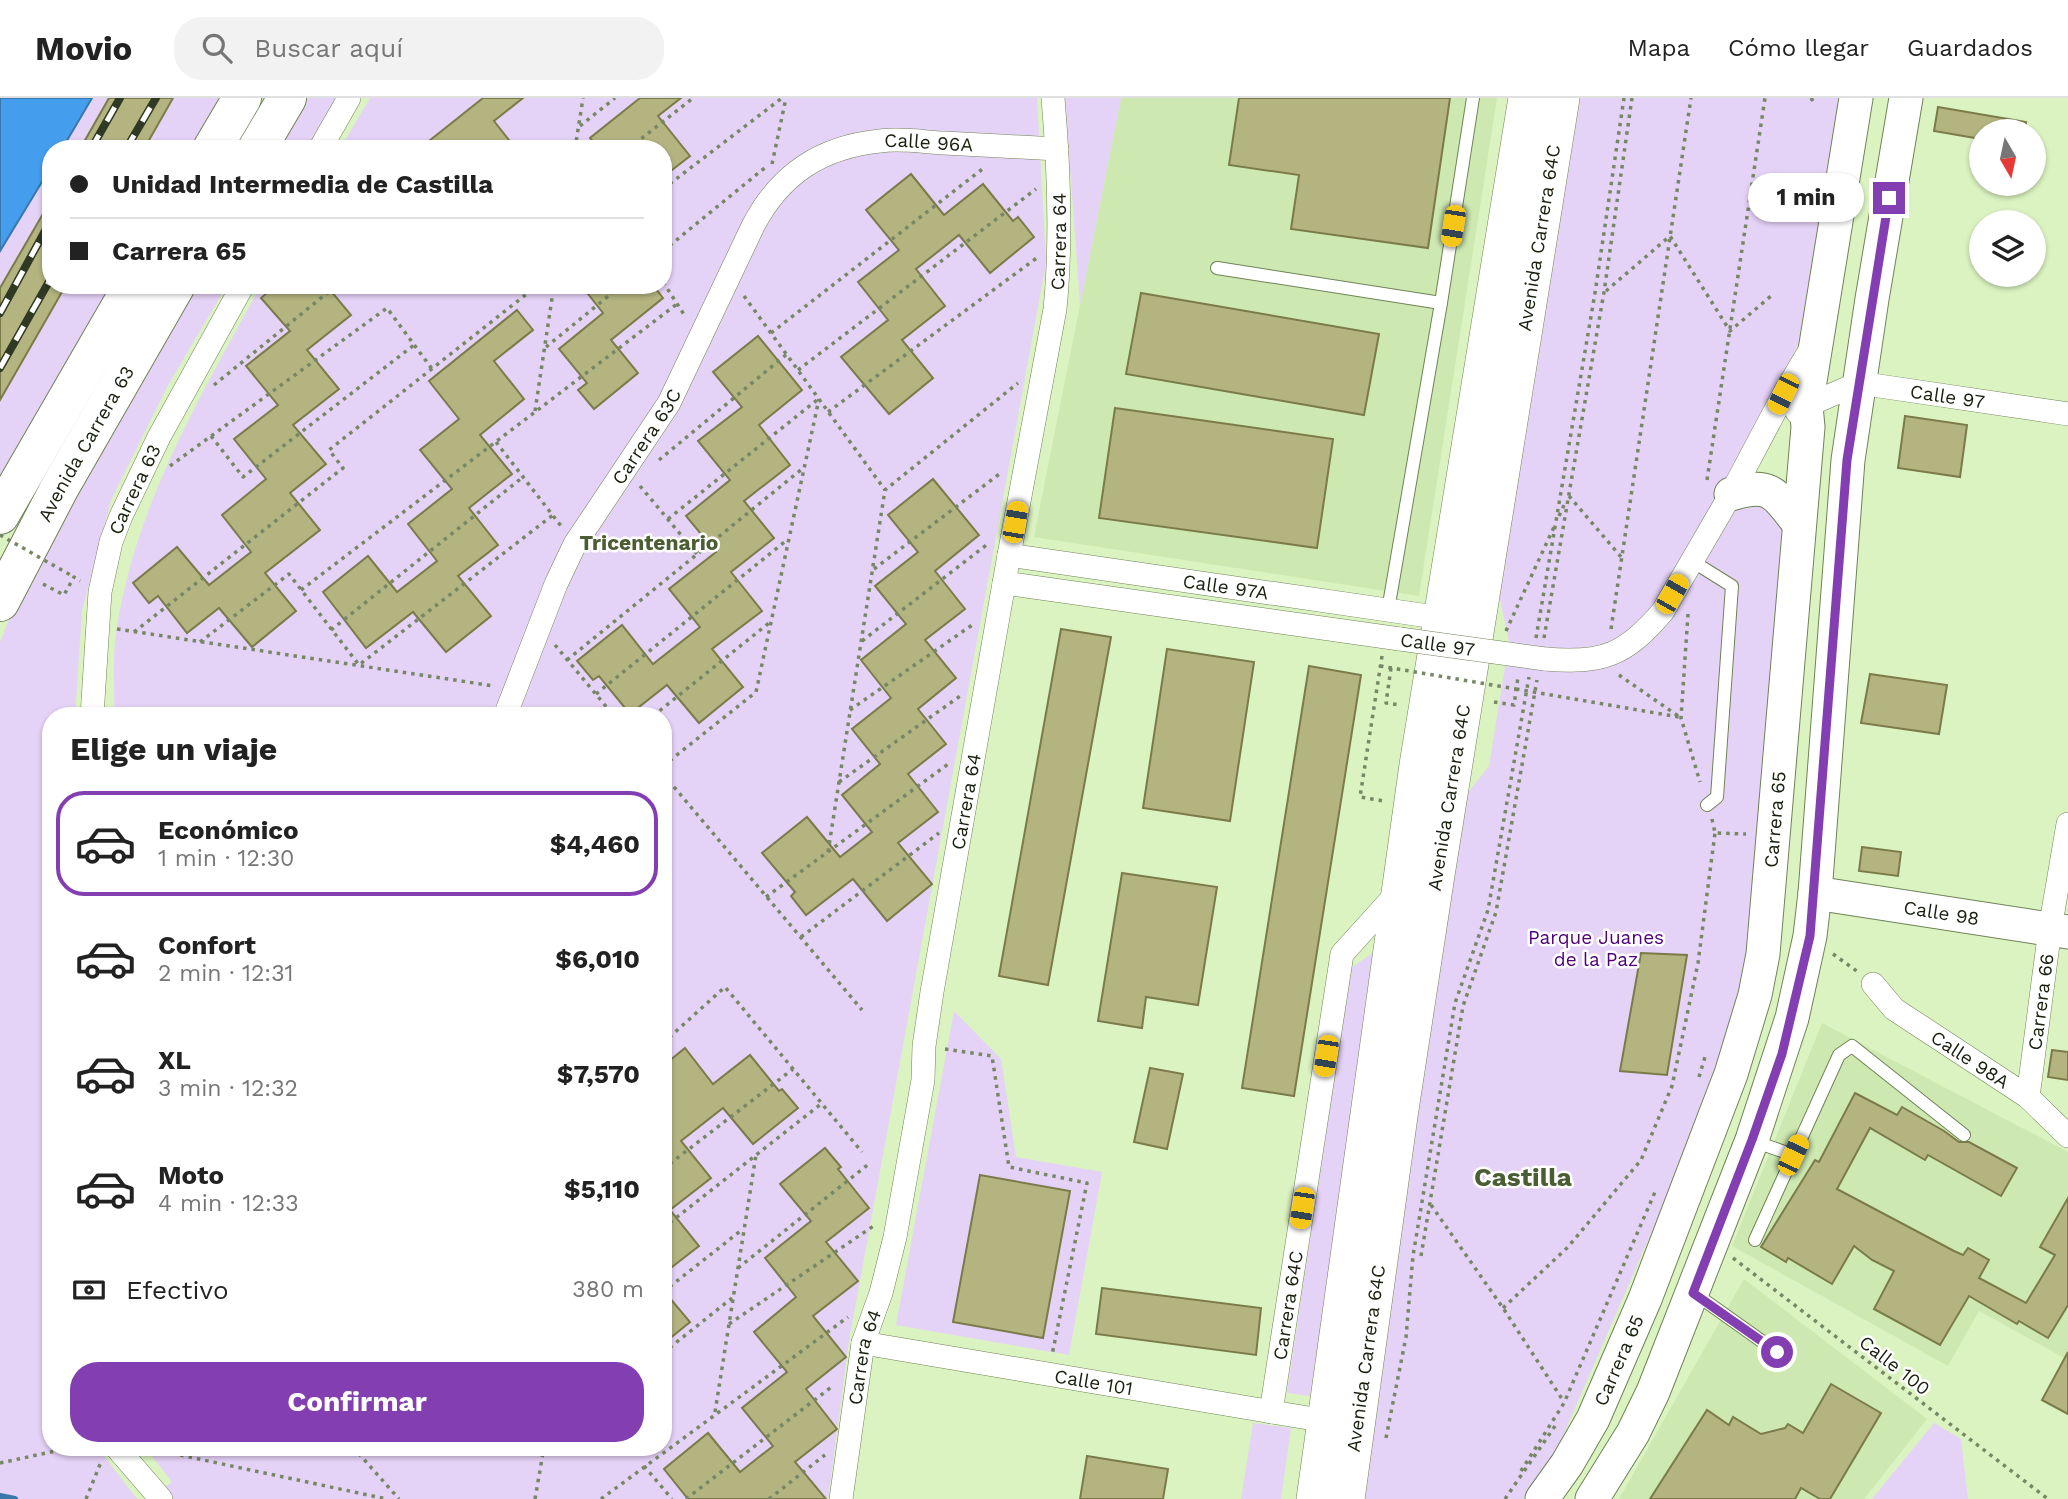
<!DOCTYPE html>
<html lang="es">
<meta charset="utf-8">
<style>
:root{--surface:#fff;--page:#f2f2f2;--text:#222;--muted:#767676;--line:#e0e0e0;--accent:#833fb2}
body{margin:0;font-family:"Work Sans",sans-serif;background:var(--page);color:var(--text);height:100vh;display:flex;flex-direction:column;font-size:26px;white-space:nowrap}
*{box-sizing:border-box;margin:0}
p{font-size:23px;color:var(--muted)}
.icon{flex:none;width:38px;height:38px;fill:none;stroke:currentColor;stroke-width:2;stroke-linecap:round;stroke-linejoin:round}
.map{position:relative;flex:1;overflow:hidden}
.sheet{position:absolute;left:42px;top:609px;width:630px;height:749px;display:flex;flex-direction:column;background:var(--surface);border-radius:28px;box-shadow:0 2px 5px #0004}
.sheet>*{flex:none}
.banner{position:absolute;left:42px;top:42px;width:630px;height:154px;border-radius:28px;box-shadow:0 2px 5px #0004;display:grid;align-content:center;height:154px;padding:0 28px;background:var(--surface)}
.needle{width:46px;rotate:171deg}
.fabs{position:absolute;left:1969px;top:21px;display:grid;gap:14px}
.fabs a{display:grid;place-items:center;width:77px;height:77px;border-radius:50%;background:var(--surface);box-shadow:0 2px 5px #0004;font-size:35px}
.end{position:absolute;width:32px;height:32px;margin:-16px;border:9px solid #833fb2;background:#fff;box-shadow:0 0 0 4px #fff}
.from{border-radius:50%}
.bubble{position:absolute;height:49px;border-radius:24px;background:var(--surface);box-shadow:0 2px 5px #0004;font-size:23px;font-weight:700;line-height:49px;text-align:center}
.car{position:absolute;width:21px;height:42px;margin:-21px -10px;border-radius:9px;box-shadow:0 0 5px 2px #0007;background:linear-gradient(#f5c518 24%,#345 0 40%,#f5c518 0 76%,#345 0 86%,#f5c518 0)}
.banner b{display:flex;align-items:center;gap:24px;height:66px;font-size:26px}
.banner b+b{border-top:2px solid var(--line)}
.banner i{width:18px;height:18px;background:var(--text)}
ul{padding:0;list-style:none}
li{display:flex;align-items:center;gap:21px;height:105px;margin:0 14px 10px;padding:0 14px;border:4px solid transparent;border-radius:28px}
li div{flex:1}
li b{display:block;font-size:26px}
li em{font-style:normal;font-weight:700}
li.selected{border-color:var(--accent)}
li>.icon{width:63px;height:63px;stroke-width:1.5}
h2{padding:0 28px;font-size:32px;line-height:84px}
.pay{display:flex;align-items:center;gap:18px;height:77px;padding:0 28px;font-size:26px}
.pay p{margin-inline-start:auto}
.button{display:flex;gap:14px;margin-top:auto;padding:14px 28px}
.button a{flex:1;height:80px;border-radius:28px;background:var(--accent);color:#fff;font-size:28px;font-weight:700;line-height:80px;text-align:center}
header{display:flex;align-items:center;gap:42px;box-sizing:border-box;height:98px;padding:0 35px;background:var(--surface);border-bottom:2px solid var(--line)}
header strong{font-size:33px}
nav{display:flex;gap:38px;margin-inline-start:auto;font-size:24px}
.search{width:490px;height:63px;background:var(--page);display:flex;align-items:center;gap:18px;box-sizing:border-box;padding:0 24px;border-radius:28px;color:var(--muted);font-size:26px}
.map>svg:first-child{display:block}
.built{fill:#cee8b1}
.green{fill:#e5d2f7}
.water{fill:#459eed;stroke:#3878aa;stroke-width:2}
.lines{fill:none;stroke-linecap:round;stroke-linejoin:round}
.stream{stroke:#3878aa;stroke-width:6}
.building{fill:#b3b480;stroke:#7b7b4a;stroke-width:2}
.lane-casing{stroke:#6f8356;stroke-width:14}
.street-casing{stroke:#6f8356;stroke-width:24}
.secondary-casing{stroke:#6f8356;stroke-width:35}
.primary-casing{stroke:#6f8356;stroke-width:38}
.highway-casing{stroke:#6f8356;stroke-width:40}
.path{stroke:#778765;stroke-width:3.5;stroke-dasharray:3.5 5;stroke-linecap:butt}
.lane{stroke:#fff;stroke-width:12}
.street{stroke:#fff;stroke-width:23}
.secondary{stroke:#fff;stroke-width:33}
.primary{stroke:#fff;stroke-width:37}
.highway{stroke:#fff;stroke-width:38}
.rail-casing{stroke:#2f3924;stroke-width:8}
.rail{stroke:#fff;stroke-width:5;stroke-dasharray:16;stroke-linecap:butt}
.street-bridge-casing{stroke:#6f8356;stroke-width:24;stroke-linecap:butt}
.path-bridge{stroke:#778765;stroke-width:3.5;stroke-dasharray:3.5 5;stroke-linecap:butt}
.street-bridge{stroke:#fff;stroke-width:23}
.route{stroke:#833fb2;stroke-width:9}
.labels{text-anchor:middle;stroke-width:5;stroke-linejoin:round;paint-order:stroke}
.street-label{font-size:19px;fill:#18200e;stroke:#fff}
.park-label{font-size:19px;fill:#500079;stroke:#fff}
.neighbourhood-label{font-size:21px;font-weight:bold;fill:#4b5e33;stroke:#fff}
.district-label{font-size:26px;font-weight:bold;fill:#4b5e33;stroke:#fff}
</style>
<header>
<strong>Movio</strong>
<div class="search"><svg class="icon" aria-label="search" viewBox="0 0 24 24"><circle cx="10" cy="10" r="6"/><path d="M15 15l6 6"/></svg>Buscar aquí</div>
<nav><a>Mapa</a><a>Cómo llegar</a><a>Guardados</a></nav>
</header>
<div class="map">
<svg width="2068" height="1401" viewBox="0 0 2068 1401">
<rect width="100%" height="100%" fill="#dbf3c1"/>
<g class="built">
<path d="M1121,0H1497L1419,498L1034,439Z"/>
<path d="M1822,925L2068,1054V1262L1979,1213L1948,1268L1732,1148Z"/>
<path d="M1744,1181L1927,1321L1864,1401H1619Z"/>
</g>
<g class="green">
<path d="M92,0H109L80,51H62Z"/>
<path d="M174,0H227L198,51H145Z"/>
<path d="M301,0H337L307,51H270Z"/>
<path d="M370,0H1037L1046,165L849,1243L828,1401H146L172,1384L145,1349H663V618H114C115,588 112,556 117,528C138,401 201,298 261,187H663V51H340Z"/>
<path d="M1065,0H1121L1080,207Z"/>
<path d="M1579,0H1842L1798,247L1727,385L1783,414L1746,886L1665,1103L1558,1349L1523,1401H1362L1462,702L1489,668L1509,544L1497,488Z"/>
<path d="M51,69V102L0,191V153Z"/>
<path d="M66,187H120L0,399V303Z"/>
<path d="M191,187H227L167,289L111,402L82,513L75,618H51V1349H97L137,1401H0V544L26,479Z"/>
<path d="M1377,852L1310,1298L1287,1295L1351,870Z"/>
<path d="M954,913L1001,961L1016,1059L1102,1074L1069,1257L896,1227Z"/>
<path d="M1253,1325L1291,1330L1281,1401H1241Z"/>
<path d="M1934,1325L1961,1341L1968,1401H1872Z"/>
</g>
<path class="water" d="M0,0H92L62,51H51V69L0,153Z"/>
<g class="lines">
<path class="stream" d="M0,1398L15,1401"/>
</g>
<g class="building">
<path d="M109,0H173L144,51H80Z"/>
<path d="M483,0H523L494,23L516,51H419Z"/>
<path d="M640,0H681L658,18L690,58L663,79V51H599L590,40Z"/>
<path d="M1239,0H1450L1428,150L1291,131L1299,77L1229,67Z"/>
<path d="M1938,9L2026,24L2025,33H1981V41L1934,33Z"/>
<path d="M911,76L944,117L983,86L1013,123L1018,119L1034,139L990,175L959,137L916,171L945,208L902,242L933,280L889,316L841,259L888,222L858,184L899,152L866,112Z"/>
<path d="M51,102V187H66L0,302V190Z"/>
<path d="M276,187H326L351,217L307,252L339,291L293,327L326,366L290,395L320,432L265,475L296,513L252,549L219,510L187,535L158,498L149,505L133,485L177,449L209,487L251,454L222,417L266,381L234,341L278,307L246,268L290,233L261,200Z"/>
<path d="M581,187H653L663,200L611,242L638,275L594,311L578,292L587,285L559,251L603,215Z"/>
<path d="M1141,195L1379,236L1364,317L1126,276Z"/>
<path d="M517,212L533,232L494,263L524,301L480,337L512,376L469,410L498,447L458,478L491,518L446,554L413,514L366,550L323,494L368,458L397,494L437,463L408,426L452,391L420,352L459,321L429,283Z"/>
<path d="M758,238L802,292L759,327L790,367L744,403L774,440L731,474L762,513L712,551L743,589L699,625L667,587L630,616L599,578L593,582L577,563L622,527L653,566L700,529L669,491L716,454L686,418L730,382L698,343L742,309L713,274Z"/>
<path d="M1115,310L1333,341L1317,450L1099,420Z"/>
<path d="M1905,318L1967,327L1960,379L1898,370Z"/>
<path d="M933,381L979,437L935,473L965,511L925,542L956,580L918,611L946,646L908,676L938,714L898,745L932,786L887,823L853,781L806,817L791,798L795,794L762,755L807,719L840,759L872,734L842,697L880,666L852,631L891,600L861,562L906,526L875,488L918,454L888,417Z"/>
<path d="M1061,531L1111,539L1048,887L999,878Z"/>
<path d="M1167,551L1254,564L1230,723L1143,710Z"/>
<path d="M1309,568L1361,577L1294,998L1242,990Z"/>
<path d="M1870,576L1947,587L1939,636L1861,625Z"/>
<path d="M1862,749L1901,754L1898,778L1859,773Z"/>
<path d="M1122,775L1217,789L1198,907L1146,899L1142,930L1098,923Z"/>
<path d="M1641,855L1687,857L1667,977L1620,973Z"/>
<path d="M685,950L713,986L750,957L779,993L782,991L798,1010L753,1046L723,1010L681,1043L711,1080L670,1112L699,1148L663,1176V968Z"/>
<path d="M2052,952L2068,954V982L2048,979Z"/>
<path d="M1150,970L1183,976L1167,1051L1134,1044Z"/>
<path d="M1855,995L1897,1017L1902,1009L1944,1033L1959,1044H1969L2017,1070L2001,1098L1928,1057L1925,1062L1870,1030L1837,1091L1954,1153L1963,1157L1968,1150L1989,1162L1979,1180L2026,1205L2055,1157L2040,1149L2068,1100V1207L2048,1240L2019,1223L2017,1226L1969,1198L1940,1247L1874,1211L1894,1173L1872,1162L1854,1148L1832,1186L1788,1160L1786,1164L1761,1149L1815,1062L1819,1064Z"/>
<path d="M825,1050L841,1069L838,1071L869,1110L826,1144L858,1183L813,1218L846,1259L806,1291L837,1331L795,1364L826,1401H688L664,1371L708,1335L740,1374L773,1348L742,1310L787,1274L754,1234L796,1199L765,1160L811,1123L780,1086Z"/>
<path d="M980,1077L1070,1093L1043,1240L953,1224Z"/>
<path d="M1102,1190L1261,1210L1256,1257L1096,1236Z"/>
<path d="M663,1192L690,1224L663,1246Z"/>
<path d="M2068,1254V1316L2042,1302Z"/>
<path d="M1831,1286L1881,1315L1830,1401H1820L1801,1390L1795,1401H1650L1707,1312L1729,1327L1733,1319L1761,1336L1785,1330L1788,1326L1803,1335Z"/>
<path d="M1087,1358L1168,1371L1163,1401H1080Z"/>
</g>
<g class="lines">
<g class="lane-casing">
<g id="lane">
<path d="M1217,170L1441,205"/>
<path d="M1692,463L1732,488L1717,699L1707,707"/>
<path d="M1388,512L1441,205L1473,0"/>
<path d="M1753,1043L1793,1057"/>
<path d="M1755,1142L1839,957L1852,948L1964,1037"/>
<path d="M1694,1195L1777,1254"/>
</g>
</g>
<g class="street-casing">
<g id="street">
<path d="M320,51L349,0"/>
<path id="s1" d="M1797,314L1806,308L1859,285L2068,316"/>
<path id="s2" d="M1009,457L1442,520"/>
<path d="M1004,485L1400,541"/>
<path d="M1545,561C1603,566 1626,557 1663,513L1731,396L1784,296L1810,252"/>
<path id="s3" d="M92,618L100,494L111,444L121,418L159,339L243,187"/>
<path id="s4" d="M505,618L556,486L575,446L669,305L753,128C780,76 821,49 880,43C901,40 923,44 944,45C982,47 1019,49 1057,51"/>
<path id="s5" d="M1873,886L1894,911L2028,999L2068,1038"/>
<path id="s6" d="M2028,999L2050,831L2068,726"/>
<path id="s7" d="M863,1245L1326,1323"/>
<path id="s8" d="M1271,1314L1342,856L1399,793"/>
<path d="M116,1349L161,1401"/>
<path id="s9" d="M841,1401L863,1245L881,1195L895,1139L923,982L924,948L932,894L1009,457L1055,211C1062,141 1059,70 1053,0"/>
</g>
</g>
<g class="secondary-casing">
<g id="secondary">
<path d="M1731,396C1771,384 1775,395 1799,426"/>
<path id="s10" d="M1815,795L2068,834"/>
<path id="s11" d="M1542,1401L1567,1366L1593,1321L1645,1201L1731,976L1755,897L1763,856L1808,329L1806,308L1856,0"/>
<path d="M1592,1401L1633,1335L1653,1294L1752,1042L1792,920L1810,838L1815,795L1848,362L1872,201L1906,0"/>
</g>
</g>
<g class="primary-casing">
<g id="primary">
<path d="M1315,1401L1418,667L1527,0"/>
<path id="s12" d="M1346,1401L1399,1018L1436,777L1561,0"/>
</g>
</g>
<g class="highway-casing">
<g id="highway">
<path d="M212,51L242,0"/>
<path d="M257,51L287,0"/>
<path d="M0,417L133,187"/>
<path id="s13" d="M0,504L60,389L176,187"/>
</g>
</g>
<g class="path">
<path d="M1811,0L1813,3"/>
<path d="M580,28L615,0"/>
<path d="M575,51L583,0"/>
<path d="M628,51L693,0"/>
<path d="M772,66L786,0"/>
<path d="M663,91L782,0"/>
<path d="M663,153L767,68"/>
<path d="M663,184L685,218"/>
<path d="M1606,193L1670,138L1730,233L1771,198"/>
<path d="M744,198L885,392"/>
<path d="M771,235L985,69"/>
<path d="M546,249L622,187"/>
<path d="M798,272L1036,91"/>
<path d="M214,287L337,187"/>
<path d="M535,313L554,187"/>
<path d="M828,314L1038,159"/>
<path d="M211,338L243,379L414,247"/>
<path d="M496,344L561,428"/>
<path d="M659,362L787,256"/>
<path d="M170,368L387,210L432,271"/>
<path d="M1707,382L1765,0"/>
<path d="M640,388L697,456"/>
<path d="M1569,398L1622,460"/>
<path d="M1559,418L1566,403"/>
<path d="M668,421L817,302"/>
<path d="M874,471L1002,374"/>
<path d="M43,486L64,497L74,479L80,483"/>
<path d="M301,492L677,206"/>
<path d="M1688,516L1681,620L1700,684"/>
<path d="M117,531L494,588"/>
<path d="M1611,531L1691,0"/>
<path d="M331,532L523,379"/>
<path d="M1506,533L1554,429"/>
<path d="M134,534L343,370L329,352L538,187"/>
<path d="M1536,540L1595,195L1624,0"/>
<path d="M1544,540L1604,194L1632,0"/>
<path d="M862,543L989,445"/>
<path d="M200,544L289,476L359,567L553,417"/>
<path d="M555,547L614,618"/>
<path d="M1382,558L1360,699L1384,703"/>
<path d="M567,562L802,371"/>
<path d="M1391,570L1386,605L1401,607"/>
<path d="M1619,577L1681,620"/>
<path d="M1516,591L1679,619"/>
<path d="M596,596L787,442"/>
<path d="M1494,604L1514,607L1518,579"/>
<path d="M850,612L975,525"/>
<path d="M653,618L769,525"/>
<path d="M663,668L756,594L819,301"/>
<path d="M663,676L862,912"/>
<path d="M839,684L963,596"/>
<path d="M1712,721L1715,735L1746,736"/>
<path d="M828,754L885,392L1018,285"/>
<path d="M766,799L951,664"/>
<path d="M801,839L939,735"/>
<path d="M1833,856L1858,874"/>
<path d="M663,945L725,889L862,1054"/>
<path d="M945,951L992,958L1009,1069L1087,1085L1052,1257"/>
<path d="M1699,979L1705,959"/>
<path d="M663,1071L793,971"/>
<path d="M1431,1107L1503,1210L1564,1304"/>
<path d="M663,1130L821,1006"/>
<path d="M1421,1158L1463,908L1496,814L1537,582"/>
<path d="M1733,1160L2048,1401"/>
<path d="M738,1170L870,1065"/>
<path d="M663,1194L743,1131"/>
<path d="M1503,1210L1568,1149L1641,1062L1672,988L1698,865L1715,735"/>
<path d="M729,1226L875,1127"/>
<path d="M663,1255L732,1200"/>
<path d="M715,1314L756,1057"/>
<path d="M1386,1340L1406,1239L1413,1158L1455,905L1488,812L1529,579"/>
<path d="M353,1349L399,1401"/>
<path d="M147,1350L387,1401"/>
<path d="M0,1365L74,1349"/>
<path d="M644,1368L672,1401"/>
<path d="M1521,1373L1564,1305L1655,1094"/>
<path d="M86,1401L101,1364"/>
<path d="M535,1401L544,1349"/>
<path d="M601,1401L848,1219"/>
<path d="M686,1401L834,1287"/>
<path d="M769,1401L825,1357"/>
<path d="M1505,1401L1555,1328"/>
</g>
<use href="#lane" class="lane"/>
<use href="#street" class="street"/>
<use href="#secondary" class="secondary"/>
<use href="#primary" class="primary"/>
<use href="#highway" class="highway"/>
<g class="rail-casing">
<g id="rail">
<path d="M91,51L120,0"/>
<path d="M126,51L156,0"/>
<path d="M0,215L51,122"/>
<path d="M0,270L51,180"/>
</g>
</g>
<use href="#rail" class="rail"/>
<g class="street-bridge-casing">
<g id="street-bridge">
<path id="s14" d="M1400,541L1545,561"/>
</g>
</g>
<g class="path-bridge">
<path d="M0,437L74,479"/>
<path d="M1380,568L1516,591"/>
</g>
<use href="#street-bridge" class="street-bridge"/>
</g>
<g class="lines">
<path class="route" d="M1777,1254L1693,1195L1752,1042L1782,956L1810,838L1847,362L1889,100"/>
</g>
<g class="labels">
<g class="street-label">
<text dy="7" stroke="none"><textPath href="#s4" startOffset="760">Calle 96A</textPath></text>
<text dy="7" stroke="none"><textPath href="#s12" startOffset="1276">Avenida Carrera 64C</textPath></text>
<text dy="7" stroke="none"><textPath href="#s9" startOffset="1278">Carrera 64</textPath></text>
<text dy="7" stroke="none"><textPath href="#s1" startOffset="158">Calle 97</textPath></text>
<text dy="7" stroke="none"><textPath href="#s4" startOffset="315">Carrera 63C</textPath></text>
<text dy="7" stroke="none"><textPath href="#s13" startOffset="180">Avenida Carrera 63</textPath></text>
<text dy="7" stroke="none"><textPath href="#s3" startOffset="233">Carrera 63</textPath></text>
<text dy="7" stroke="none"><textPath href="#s2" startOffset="219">Calle 97A</textPath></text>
<text dy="7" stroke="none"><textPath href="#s14" startOffset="38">Calle 97</textPath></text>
<text dy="7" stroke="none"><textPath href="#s12" startOffset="709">Avenida Carrera 64C</textPath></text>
<text dy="7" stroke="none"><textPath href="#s9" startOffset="710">Carrera 64</textPath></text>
<text dy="7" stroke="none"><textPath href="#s11" startOffset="726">Carrera 65</textPath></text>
<text dy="7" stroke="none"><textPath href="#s10" startOffset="128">Calle 98</textPath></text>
<text dy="7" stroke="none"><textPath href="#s6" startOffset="96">Carrera 66</textPath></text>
<text dy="7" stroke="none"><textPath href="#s5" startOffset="124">Calle 98A</textPath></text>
<text dy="7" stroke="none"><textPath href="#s8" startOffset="108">Carrera 64C</textPath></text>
<text dy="7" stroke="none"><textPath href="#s9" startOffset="144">Carrera 64</textPath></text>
<text dy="7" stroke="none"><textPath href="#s12" startOffset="142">Avenida Carrera 64C</textPath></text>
<text dy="7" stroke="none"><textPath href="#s11" startOffset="159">Carrera 65</textPath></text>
<text transform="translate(1895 1267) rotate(38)" y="7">Calle 100</text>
<text dy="7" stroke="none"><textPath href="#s7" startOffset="234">Calle 101</textPath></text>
</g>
<g class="park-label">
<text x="1596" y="846">Parque Juanes<tspan x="1596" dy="22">de la Paz</tspan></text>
</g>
<g class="neighbourhood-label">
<text x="649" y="452">Tricentenario</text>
</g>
<g class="district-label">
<text x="1523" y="1088">Castilla</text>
</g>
</g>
</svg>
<div class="fabs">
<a><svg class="needle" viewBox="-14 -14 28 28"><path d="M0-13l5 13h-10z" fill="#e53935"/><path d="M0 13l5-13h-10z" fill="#767676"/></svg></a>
<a><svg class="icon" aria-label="layers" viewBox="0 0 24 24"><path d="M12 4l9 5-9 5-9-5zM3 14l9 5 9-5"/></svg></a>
</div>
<i class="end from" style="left:1777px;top:1254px"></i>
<i class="end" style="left:1889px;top:100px"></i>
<div class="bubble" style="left:1748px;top:75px;width:116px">1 min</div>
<i class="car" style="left:1453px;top:128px;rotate:189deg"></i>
<i class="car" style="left:1783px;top:296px;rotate:206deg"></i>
<i class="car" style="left:1015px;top:424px;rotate:10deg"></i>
<i class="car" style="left:1672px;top:496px;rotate:30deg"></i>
<i class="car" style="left:1326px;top:958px;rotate:189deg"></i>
<i class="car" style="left:1793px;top:1057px;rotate:25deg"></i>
<i class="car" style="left:1302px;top:1110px;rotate:189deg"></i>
<div class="banner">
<b><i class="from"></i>Unidad Intermedia de Castilla</b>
<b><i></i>Carrera 65</b>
</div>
<section class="sheet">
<h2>Elige un viaje</h2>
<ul>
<li class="selected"><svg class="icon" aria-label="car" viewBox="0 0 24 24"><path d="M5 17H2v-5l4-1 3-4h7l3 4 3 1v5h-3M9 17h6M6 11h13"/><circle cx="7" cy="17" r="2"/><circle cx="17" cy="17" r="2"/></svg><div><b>Económico</b><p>1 min · 12:30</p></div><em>$4,460</em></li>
<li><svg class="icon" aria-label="car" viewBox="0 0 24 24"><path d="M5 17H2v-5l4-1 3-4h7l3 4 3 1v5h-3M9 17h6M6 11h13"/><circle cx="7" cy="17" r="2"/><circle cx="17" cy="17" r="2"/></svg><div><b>Confort</b><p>2 min · 12:31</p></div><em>$6,010</em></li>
<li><svg class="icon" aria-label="car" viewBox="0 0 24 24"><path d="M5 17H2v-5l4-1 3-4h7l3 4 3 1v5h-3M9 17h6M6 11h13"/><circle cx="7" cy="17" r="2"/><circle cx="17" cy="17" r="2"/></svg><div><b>XL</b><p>3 min · 12:32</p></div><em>$7,570</em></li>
<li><svg class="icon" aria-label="car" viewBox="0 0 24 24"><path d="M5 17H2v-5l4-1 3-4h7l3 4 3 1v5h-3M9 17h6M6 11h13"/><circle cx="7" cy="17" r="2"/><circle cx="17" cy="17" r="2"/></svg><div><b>Moto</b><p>4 min · 12:33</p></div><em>$5,110</em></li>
</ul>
<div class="pay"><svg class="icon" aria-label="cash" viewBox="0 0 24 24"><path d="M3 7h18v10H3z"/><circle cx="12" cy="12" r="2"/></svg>Efectivo<p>380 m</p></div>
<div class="button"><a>Confirmar</a></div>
</section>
</div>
